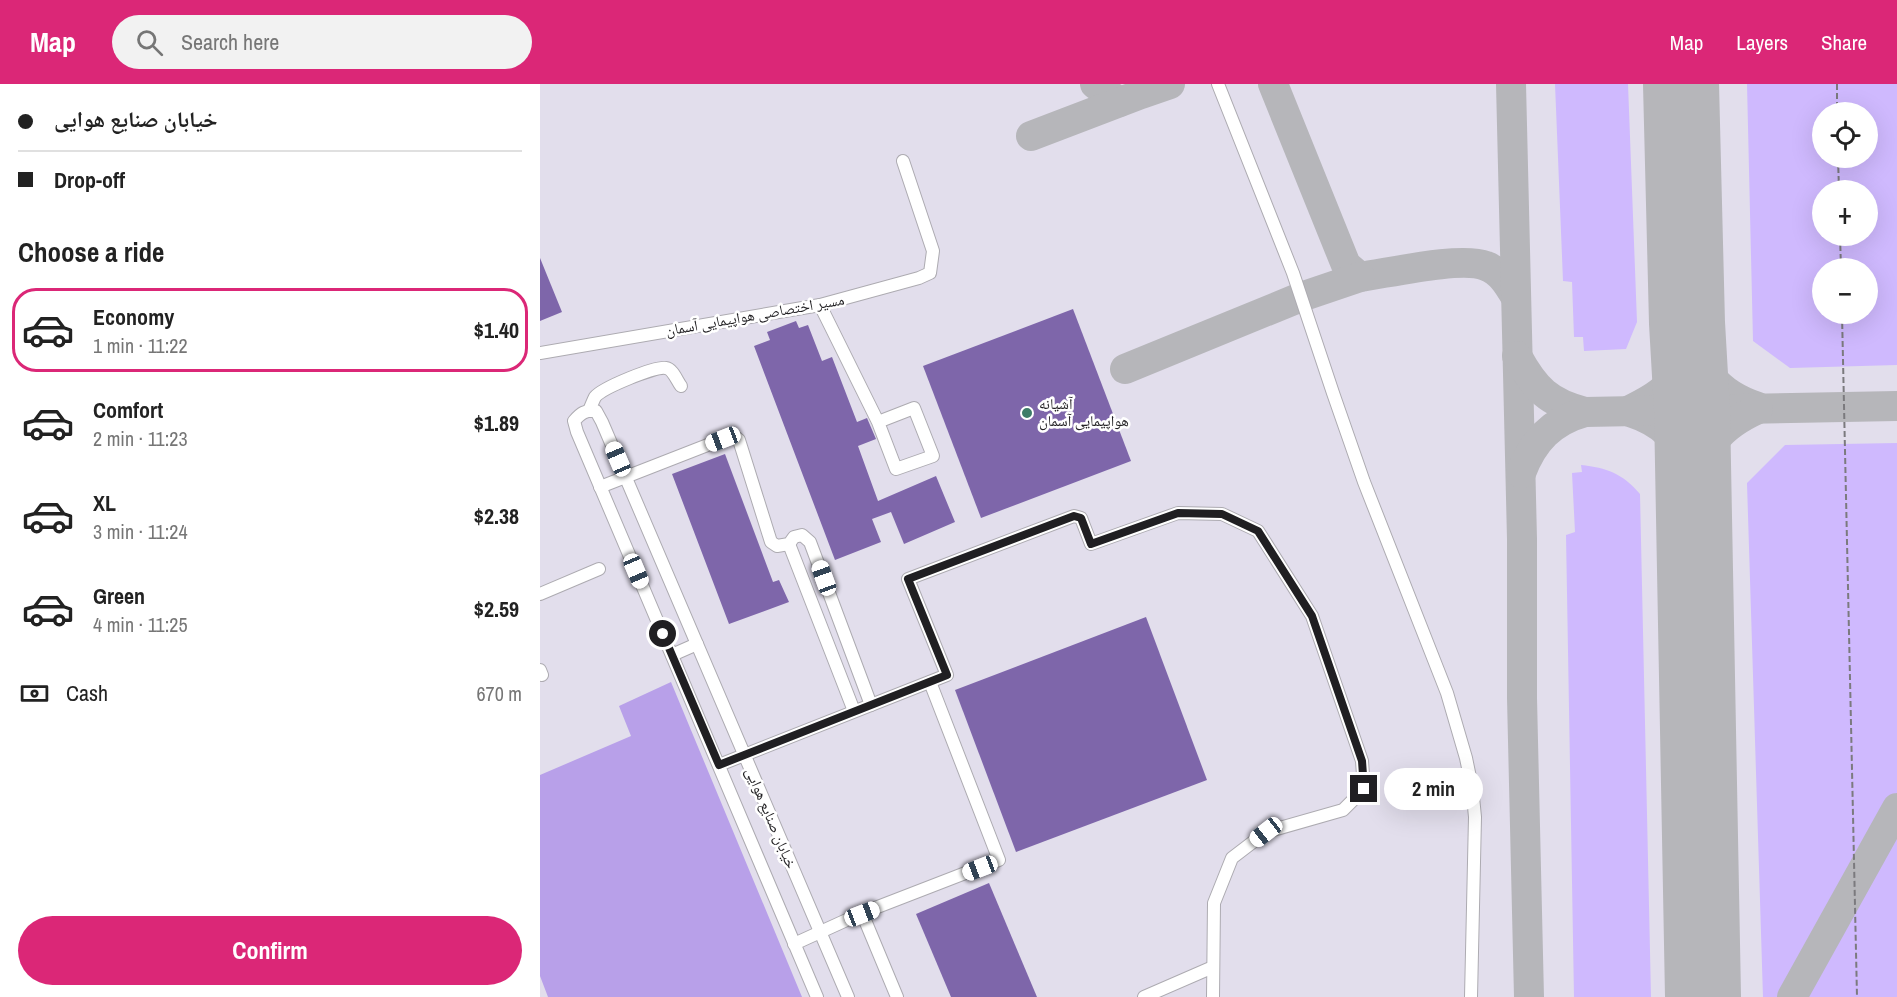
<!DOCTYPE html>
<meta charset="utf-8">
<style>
:root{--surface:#fff;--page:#f2f2f2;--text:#222;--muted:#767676;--line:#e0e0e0;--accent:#db2777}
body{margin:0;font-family:"Archivo Narrow","Noto Naskh Arabic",sans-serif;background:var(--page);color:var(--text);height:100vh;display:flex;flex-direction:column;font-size:22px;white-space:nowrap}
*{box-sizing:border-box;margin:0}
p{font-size:20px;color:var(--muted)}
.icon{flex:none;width:33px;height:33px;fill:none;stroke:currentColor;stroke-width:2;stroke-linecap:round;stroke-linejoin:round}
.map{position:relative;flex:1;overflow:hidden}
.sheet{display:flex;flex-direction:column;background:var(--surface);width:540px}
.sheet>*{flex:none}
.top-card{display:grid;align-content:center;height:132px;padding:0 18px;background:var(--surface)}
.controls{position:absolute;left:1272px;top:18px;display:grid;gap:12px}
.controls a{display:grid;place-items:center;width:66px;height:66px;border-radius:50%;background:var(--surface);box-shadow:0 6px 24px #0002;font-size:30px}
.end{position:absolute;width:27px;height:27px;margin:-14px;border:8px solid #201f22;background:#fff;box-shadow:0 0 0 3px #fff}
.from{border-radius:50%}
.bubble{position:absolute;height:42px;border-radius:21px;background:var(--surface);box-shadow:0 6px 24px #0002;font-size:20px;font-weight:800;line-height:42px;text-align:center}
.car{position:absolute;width:18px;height:36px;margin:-18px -9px;border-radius:8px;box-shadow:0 0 4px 2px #0007;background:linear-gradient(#fff 24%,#345 0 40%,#fff 0 76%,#345 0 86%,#fff 0)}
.top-card b{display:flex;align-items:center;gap:21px;height:57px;font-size:22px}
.top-card b+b{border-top:2px solid var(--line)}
.top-card i{width:15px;height:15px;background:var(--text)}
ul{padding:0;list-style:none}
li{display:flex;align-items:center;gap:18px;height:84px;margin:0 12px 9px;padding:0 6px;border:3px solid transparent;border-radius:24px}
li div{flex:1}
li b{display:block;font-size:22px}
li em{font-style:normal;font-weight:800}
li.selected{border-color:var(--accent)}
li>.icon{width:54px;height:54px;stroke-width:1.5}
h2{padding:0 18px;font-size:27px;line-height:72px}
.pay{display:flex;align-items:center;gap:15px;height:66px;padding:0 18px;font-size:22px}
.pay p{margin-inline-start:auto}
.action{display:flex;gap:12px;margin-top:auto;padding:12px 18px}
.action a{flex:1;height:69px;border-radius:36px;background:var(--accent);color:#fff;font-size:24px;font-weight:800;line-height:69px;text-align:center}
header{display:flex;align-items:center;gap:36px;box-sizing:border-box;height:84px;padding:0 30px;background:var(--accent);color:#fff}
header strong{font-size:28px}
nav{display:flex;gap:33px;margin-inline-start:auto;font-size:21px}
.search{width:420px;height:54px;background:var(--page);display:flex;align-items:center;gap:15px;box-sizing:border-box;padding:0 21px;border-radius:33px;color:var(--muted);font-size:22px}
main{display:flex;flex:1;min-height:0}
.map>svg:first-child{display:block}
.built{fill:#e2deec;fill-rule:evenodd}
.green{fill:#cfb9fe;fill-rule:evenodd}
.forest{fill:#b8a0e9}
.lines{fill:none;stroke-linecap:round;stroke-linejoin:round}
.taxiway{stroke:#b6b6ba;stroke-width:30}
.runway{stroke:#b6b6ba;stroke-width:76}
.building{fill:#7e66aa}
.minor-casing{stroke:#adabb1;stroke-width:14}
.path{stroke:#7b7a7e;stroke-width:2;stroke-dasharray:6 3;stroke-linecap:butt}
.minor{stroke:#fff;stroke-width:12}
.route{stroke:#201f22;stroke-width:8}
.poi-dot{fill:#3d7c68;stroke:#fff;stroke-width:2}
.labels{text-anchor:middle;stroke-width:5;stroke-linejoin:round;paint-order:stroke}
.street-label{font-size:15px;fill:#201f22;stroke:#fff}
.poi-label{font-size:15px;fill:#201f22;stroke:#fff;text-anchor:start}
</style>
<header>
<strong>Map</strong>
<div class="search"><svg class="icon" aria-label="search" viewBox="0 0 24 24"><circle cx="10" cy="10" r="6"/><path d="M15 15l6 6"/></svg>Search here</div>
<nav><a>Map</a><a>Layers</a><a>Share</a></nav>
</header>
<main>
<section class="sheet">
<div class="top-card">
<b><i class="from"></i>خیابان صنایع هوایی</b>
<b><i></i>Drop-off</b>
</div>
<h2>Choose a ride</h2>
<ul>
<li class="selected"><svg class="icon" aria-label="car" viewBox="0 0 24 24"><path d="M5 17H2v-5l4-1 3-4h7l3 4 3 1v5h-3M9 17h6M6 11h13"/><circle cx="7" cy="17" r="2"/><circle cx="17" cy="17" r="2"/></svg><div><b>Economy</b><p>1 min · 11:22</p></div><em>$1.40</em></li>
<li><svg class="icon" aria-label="car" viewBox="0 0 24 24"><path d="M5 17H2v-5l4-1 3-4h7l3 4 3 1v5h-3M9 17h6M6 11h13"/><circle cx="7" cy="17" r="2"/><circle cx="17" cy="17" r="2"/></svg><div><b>Comfort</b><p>2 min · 11:23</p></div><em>$1.89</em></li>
<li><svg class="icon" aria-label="car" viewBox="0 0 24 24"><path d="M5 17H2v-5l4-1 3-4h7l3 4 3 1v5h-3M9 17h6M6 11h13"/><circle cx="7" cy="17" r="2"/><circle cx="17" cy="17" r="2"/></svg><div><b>XL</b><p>3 min · 11:24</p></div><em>$2.38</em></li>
<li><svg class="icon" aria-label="car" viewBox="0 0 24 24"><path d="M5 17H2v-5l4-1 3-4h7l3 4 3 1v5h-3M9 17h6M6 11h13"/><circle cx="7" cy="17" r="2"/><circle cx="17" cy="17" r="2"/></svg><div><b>Green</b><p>4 min · 11:25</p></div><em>$2.59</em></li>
</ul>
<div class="pay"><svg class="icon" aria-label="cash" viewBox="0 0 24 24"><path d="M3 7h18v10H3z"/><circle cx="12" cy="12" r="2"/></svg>Cash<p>670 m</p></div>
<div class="action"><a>Confirm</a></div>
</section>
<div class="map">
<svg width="1357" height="913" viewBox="0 0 1357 913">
<rect width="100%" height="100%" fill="#e8e7ed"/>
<path class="built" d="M0,0H1357V913H0ZM1282,28H1328V74H1282ZM1282,106H1328V152H1282ZM1282,184H1328V230H1282Z"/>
<g class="green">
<path d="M1015,0H1088L1097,238L1086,265L1044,267L1043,253H1034L1032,198L1023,197Z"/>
<path d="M1207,0H1357V281L1250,284L1213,257ZM1328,28V74H1282V28ZM1328,106V152H1282V106ZM1328,184V230H1282V184Z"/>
<path d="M1357,359V913H1223L1207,399L1245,361Z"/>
<path d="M1041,381C1067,384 1082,389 1100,410L1111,913H1034L1026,451L1035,448L1032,389L1042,388Z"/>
</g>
<path class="forest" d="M131,598L262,913H8L0,892V691L91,652L79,622Z"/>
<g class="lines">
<g class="taxiway">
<path d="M555,0L579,18"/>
<path d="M733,0L806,181L820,193C849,189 921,172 946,182C960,187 968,200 975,212"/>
<path d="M971,0L982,455V614L989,913"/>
<path d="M491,52L601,10L630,0"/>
<path d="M1147,239C1163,283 1170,307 1218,323"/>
<path d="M977,272C995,305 1009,319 1045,328"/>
<path d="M585,285L761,213L820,193"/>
<path d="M1090,326C1123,310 1132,302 1148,269"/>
<path d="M1090,328C1124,339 1137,355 1152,386"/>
<path d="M981,389C993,357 1012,337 1045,328L1357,322"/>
<path d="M1152,402C1168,362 1176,344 1218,325"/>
<path d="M1252,913L1357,724"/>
</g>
<path class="runway" d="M1141,0L1147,239L1152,326L1163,913"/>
</g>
<g class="building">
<path d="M0,174L22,228L0,237Z"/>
<path d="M533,225L591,377L441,434L383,282Z"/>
<path d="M256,237L259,244L268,241L282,277L292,273L317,338L327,334L336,355L318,362L338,417L396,392L415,438L364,460L351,428L332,435L341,458L295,476L214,262L230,256L227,248Z"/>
<path d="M185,370L233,498L239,496L249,518L189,540L132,390Z"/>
<path d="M606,533L667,696L476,768L415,606Z"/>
<path d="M449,799L497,913H411L376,830Z"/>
</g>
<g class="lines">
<g class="minor-casing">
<g id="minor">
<path d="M678,0L753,189L793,309L824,398L907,609L926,674L932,703L935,733L931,913"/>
<path d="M280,221L338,338L356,385L393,372L374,324L338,338"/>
<path d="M0,269L280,221L379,194L390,189L393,167L363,77"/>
<path d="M49,327C51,322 53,317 55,313C62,304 115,282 126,284C133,285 137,297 141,302"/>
<path d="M60,403L183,355L194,352L199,356L231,458L237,462L249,460L254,453L262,451L270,458L331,621"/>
<path d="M249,460L314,627"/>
<path d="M0,510L59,485"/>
<path d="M132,571L157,560"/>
<path d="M0,586L2,591"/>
<path d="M179,681L407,591L368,495L534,432L541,434L551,460L638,429L682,430L718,447L772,532L822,677L824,705L803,726L726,748L692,774L674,819L673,913"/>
<path d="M322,829L357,913"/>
<path d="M254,860L322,829L459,776L390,598"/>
<path d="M277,913L37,348L34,337C41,329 45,326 56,327L62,338L308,913"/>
<path d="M604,913L673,883"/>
</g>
</g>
<g class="path">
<path d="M1297,0V28"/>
<path d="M1298,74L1299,106"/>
<path d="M1300,152L1301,184"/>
<path d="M1302,230L1317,913"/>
</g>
<use href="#minor" class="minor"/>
</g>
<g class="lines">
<path class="route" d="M123,550L179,681L407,591L368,495L534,432L541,434L551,460L638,429L682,430L718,447L772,532L822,677L824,705"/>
</g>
<circle class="poi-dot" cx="487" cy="329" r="6"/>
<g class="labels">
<g class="street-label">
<text transform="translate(215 231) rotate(-10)" y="5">مسیر اختصاصی هواپیمایی آسمان</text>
<text transform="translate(231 734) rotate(67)" y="5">خیابان صنایع هوایی</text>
</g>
<g class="poi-label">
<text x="499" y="325">آشیانه<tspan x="499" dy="17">هواپیمایی آسمان</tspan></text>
</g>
</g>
</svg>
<div class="controls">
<a><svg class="icon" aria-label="locate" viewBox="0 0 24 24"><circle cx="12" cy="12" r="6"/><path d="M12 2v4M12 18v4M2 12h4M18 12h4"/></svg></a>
<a>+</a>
<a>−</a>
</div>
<i class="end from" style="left:123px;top:550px"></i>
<i class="end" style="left:824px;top:705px"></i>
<div class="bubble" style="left:844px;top:684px;width:99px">2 min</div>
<i class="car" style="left:183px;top:355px;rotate:249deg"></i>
<i class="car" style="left:78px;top:375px;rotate:337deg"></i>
<i class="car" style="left:96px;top:487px;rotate:157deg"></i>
<i class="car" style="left:284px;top:494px;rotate:340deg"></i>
<i class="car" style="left:726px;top:748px;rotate:232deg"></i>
<i class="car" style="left:440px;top:784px;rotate:249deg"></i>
<i class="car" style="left:322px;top:830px;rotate:69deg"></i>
</div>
</main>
